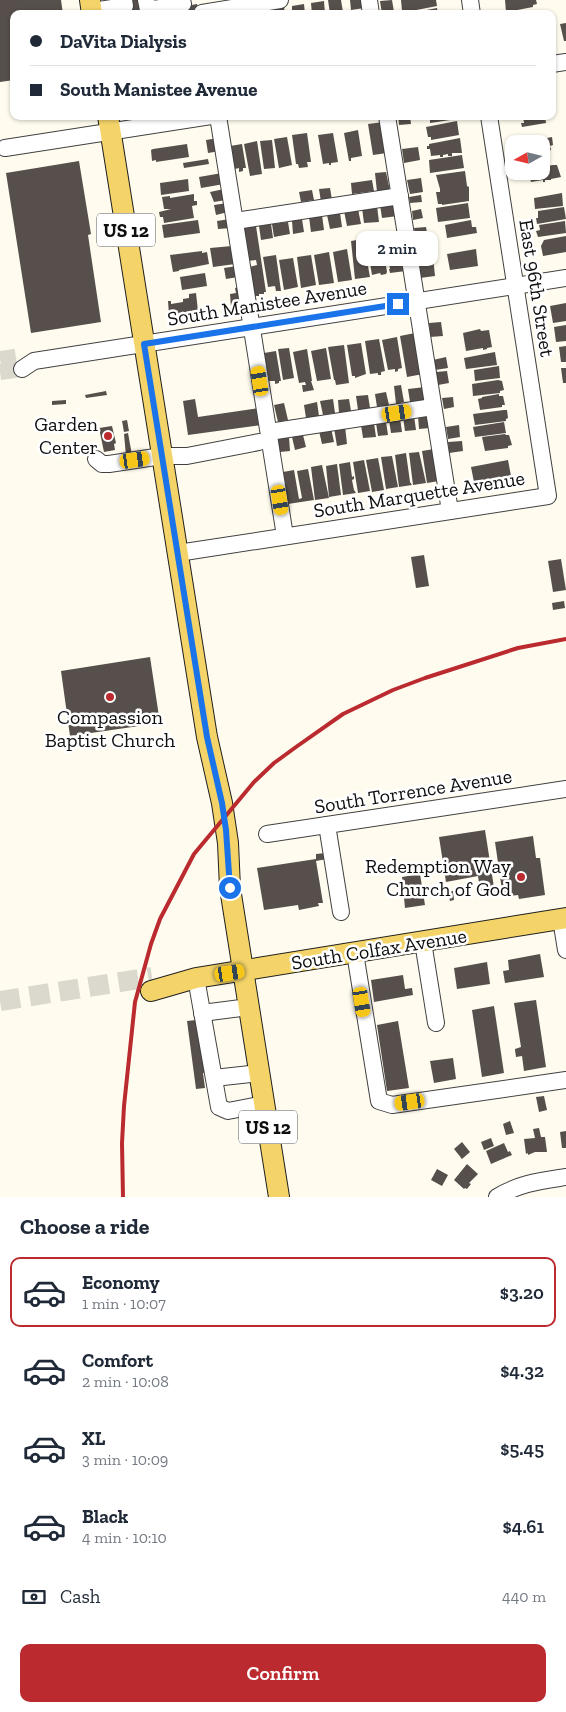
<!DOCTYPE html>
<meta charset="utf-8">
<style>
:root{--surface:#fff;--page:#f6f6f7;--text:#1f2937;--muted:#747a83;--line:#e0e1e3;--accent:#ba2a2f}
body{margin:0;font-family:"Zilla Slab",serif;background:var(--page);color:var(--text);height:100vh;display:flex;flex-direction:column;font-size:19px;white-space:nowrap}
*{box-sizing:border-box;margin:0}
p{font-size:16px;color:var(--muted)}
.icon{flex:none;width:28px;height:28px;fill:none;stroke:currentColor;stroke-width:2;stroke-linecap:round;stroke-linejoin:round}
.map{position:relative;height:1197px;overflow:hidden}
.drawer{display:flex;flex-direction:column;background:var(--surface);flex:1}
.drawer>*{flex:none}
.banner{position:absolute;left:10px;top:10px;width:546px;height:110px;border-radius:10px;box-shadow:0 1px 4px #0004;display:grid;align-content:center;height:110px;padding:0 20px;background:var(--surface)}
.needle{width:32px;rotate:262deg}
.controls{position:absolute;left:505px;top:135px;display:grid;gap:10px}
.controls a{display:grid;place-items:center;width:45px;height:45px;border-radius:10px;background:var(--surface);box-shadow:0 1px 4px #0004;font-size:25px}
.end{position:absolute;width:22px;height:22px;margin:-11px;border:6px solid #1a73e8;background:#fff;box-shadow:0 0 0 2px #fff}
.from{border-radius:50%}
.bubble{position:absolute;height:35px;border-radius:10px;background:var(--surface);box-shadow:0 1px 4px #0004;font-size:16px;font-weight:600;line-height:35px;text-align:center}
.car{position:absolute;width:15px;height:30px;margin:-15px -8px;border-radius:6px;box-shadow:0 0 4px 1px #0007;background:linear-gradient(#f5c518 24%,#345 0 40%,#f5c518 0 76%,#345 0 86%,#f5c518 0)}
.banner b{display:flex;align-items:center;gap:18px;height:48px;font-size:19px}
.banner b+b{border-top:1px solid var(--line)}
.banner i{width:12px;height:12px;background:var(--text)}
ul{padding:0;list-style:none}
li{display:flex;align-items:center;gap:15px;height:70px;margin:0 10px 8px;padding:0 10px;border:2px solid transparent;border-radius:10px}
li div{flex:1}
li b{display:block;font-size:19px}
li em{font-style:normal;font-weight:600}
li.selected{border-color:var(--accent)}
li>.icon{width:45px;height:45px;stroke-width:1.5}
h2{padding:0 20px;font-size:22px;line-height:60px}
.pay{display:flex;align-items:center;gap:12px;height:55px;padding:0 20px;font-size:19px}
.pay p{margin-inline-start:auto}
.cta{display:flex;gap:10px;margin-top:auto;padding:10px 20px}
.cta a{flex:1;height:58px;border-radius:10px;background:var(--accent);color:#fff;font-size:20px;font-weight:600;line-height:58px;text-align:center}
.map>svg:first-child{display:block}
.building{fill:#564f4b}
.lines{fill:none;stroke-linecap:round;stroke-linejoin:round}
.minor-tunnel{stroke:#dbd8cd;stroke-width:16;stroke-dasharray:16 8;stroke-linecap:butt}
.major-tunnel{stroke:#dbd8cd;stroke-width:20;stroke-dasharray:20 10;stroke-linecap:butt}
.minor-casing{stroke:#414141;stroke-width:18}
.major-casing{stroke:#1f1f1f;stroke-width:22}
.minor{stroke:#fff;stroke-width:16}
.major{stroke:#f4d469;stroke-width:20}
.rail{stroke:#ba2a2f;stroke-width:4}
.route{stroke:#1a73e8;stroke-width:6}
.poi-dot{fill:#ba2a2f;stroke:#fff;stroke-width:2}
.labels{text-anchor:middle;stroke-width:5;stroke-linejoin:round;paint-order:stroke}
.shield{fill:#fff;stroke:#565656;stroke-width:1}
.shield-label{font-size:19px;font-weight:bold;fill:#0e0e0e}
.street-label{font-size:20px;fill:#0e0e0e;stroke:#fff}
.poi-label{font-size:20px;fill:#0e0e0e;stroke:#fff;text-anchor:end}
</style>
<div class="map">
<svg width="566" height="1197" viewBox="0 0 566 1197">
<rect width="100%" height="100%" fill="#fffcef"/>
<g class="building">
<path d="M0,0H61L63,14H14V80L0,82Z"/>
<path d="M129,0H143L145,11L131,13Z"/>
<path d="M328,0H341L343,12L330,14Z"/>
<path d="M350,0H363L364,8L351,10Z"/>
<path d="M392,0L394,12L382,14L380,1Z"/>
<path d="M401,0H436L437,6L406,12V10L402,11Z"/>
<path d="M505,0H536L537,4L533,5V7L506,12Z"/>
<path d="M324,1L325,14H312L311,3Z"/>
<path d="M197,4L198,14H175L174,8Z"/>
<path d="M304,4L305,14H292V6Z"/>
<path d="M284,7L285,14H272V8Z"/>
<path d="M437,8L438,14H411V13Z"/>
<path d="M566,23V41H564L560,24Z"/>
<path d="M398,116H410L411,124L399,125Z"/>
<path d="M429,116H456L457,119L430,123V119L427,120L426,117Z"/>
<path d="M523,116H545L546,123L522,127L521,123H524Z"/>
<path d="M457,121L459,135L431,140V137H428L426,127Z"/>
<path d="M383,122L387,153L373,155L368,124Z"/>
<path d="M358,130L362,156L351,158V161H349L344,133Z"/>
<path d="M307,133L311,162H307L308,167L299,168L298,164H296L292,135Z"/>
<path d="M333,133L338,162L331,163V165H329V163L323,164L318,135Z"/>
<path d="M287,137L292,165L279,168L274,139Z"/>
<path d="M552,137L553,145L550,146L551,150L541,152V144H524L527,142Z"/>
<path d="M218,138L220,151L208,153L206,140Z"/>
<path d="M460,138L462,153H452V156H448V154L443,155V157H440V155L431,156L430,149H427V146H429V144Z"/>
<path d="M272,140L275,168L264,169L260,141Z"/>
<path d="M257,141L262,174L250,176L244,144Z"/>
<path d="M187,144L189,157L156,162V160L152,161L151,150L153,149Z"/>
<path d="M242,144L246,168H243V171L239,172V168L235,169L233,164L230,146Z"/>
<path d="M418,147L420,160L404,163L402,149Z"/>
<path d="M462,155L464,168L430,173L429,160Z"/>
<path d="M208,159L209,164L184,168L183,163Z"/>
<path d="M79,161L91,234L88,235L101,322L31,333L6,173Z"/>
<path d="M553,165H557L561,177L551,179V180H545V182H543V180L531,182L530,178H532L531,171H541V167Z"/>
<path d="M465,171L467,186L469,187V201L442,205V204H438L436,192H440V189L436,175Z"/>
<path d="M386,172L390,191L377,192L375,173Z"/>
<path d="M222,173L224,184L201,188L199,177Z"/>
<path d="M421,178L423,192L410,194L407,180Z"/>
<path d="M188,179L189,191L161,195L160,183Z"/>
<path d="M372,180L374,191L352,194L351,183Z"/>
<path d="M330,188L332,200L321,202L319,189Z"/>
<path d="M224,189L226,200L214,202L210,192Z"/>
<path d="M312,190L314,200L301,202L299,192Z"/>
<path d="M562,193L563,206L535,209L534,198Z"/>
<path d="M194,194V201H197V205L192,206L194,218L164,223L163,217H160L159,212L171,209H164L162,197L170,196V198Z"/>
<path d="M421,195L422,202L410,203L409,197Z"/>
<path d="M227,203L228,212L216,215L214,205Z"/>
<path d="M396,203L398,216L382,218L380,205Z"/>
<path d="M468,203L470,218L438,222L436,208Z"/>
<path d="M377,206L379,222L364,223L362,208Z"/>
<path d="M564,207L566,219L537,224L536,218H538V211Z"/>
<path d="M358,209L361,224L347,226L344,211Z"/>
<path d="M421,209L423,218L413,220L412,211Z"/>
<path d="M340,213L342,227L330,229L327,215Z"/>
<path d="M322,215L324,230L311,232L309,217Z"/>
<path d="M230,219L231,228L218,229L217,221Z"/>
<path d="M302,219L304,232L293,234L292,221Z"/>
<path d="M198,220L200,233L164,238L162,225Z"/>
<path d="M471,220L472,227H476L477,233L447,238L445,225Z"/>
<path d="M565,221L566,233L538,237L536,231L540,230L539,225Z"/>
<path d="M288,222L290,234L274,237L272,224Z"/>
<path d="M271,224L273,238L261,240L259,226Z"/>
<path d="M256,226L266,292H264V294H259V296H255L249,267L257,265L256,260L248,261L243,228Z"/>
<path d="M426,227L428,239L416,240L414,228Z"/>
<path d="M566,236V252L543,256L541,246L544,240Z"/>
<path d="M363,239L370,277L355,279L351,241Z"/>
<path d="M402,239L406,271L390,273L389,269H390L386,241Z"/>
<path d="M382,242L387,272L386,274L381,275L380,273L372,275L367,245Z"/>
<path d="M232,246L235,264L213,267L210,248Z"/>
<path d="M347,249L352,280L338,282L333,252Z"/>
<path d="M476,249L478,266L450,270L447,254Z"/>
<path d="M202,251V253L207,252L209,264L179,270V271L173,272L170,255Z"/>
<path d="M329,252L334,283L319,285L314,255Z"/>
<path d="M276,255L281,291H276L275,286L268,287L263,257Z"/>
<path d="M311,255L316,285L301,288L297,257Z"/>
<path d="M433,257L435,276L420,278L418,259Z"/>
<path d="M293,258L298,287L284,290L279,260Z"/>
<path d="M237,266L238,277L226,279L224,268Z"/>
<path d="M205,273L207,286L182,290L180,277Z"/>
<path d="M239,287L244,305L231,307L230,294L236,293L235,288Z"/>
<path d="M196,293L198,311L169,315L168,301H171V304L183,302V299L189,298V294Z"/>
<path d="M566,303V321L553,323L550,306Z"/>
<path d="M441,322L443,336L430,337L429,323Z"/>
<path d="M566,325V341L556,342L554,327Z"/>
<path d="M480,329L481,331L489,330L492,347L487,348V349L483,350V348L466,351L463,333Z"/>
<path d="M415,333L423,374L407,377L400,336Z"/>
<path d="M397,337L402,368L398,369V371L395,372V369L388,370L382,340Z"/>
<path d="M379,339L385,371L381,372V375H378V373L370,374L365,341Z"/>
<path d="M361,343L366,374L355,378V376H352L347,345Z"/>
<path d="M344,345L349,383L336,385L335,380H334L328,347Z"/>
<path d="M566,346V362H561L559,347Z"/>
<path d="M289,348L294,378L283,380L278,349Z"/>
<path d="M326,348L331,379L317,381L311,351Z"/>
<path d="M307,349L312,381H311L314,390L303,392L302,385H306L305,382L299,383L293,352Z"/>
<path d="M276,351L281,381H279V383L275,384V381H269L264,353Z"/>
<path d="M495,352L497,365L466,369L464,358Z"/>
<path d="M446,357L448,368L435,370L433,360Z"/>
<path d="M499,366L500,378L475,381L474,370Z"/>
<path d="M561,368H566V383H563Z"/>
<path d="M447,371L449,383L438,385L436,372Z"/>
<path d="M498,380L502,381L504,390L500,391V393L473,396L472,384Z"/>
<path d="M401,385L404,402L396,404L394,386Z"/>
<path d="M425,387L427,400L410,402L408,389Z"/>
<path d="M106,391L107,395L86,398L85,395Z"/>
<path d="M386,392L389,405L377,407L375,394Z"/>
<path d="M499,394V396H503L505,405H502V407L480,410L478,399L482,398V397Z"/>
<path d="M368,395L370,408L358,410L356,396Z"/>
<path d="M453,397L454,407L444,409L442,398Z"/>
<path d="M195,399L198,417L259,408L262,425L188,435L183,401Z"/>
<path d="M333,399L335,413L323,415L320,401Z"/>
<path d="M349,399L351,411L339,413L338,400Z"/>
<path d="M66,400V404L52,405V401Z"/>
<path d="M317,402L319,416L306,418L304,405Z"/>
<path d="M284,403L288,420L278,422L274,405Z"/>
<path d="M504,410H507L508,418L506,419V421L475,425L473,414Z"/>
<path d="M429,415L430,428L419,429L418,416Z"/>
<path d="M414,416L416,430L405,431L403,417Z"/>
<path d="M400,418L402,432L391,433L389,420Z"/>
<path d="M127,420L129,431L124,432L122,421Z"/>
<path d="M386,422L388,435L378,436L376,423Z"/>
<path d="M504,422L506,433L475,437L473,427Z"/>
<path d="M374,423L376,437L363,438L361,425Z"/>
<path d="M459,425L460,437L448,439L446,427Z"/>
<path d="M112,426L116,443L114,444L115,450L104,452L99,428Z"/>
<path d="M345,426L347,444L337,446L334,428Z"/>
<path d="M331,428L334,442L322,444L319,431Z"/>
<path d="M128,433L132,455L126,456L124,434Z"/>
<path d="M505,434L506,435H509L512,445L508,446V448L485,451L482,437Z"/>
<path d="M303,435L306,447L295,450L292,437Z"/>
<path d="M289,437L290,451L280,452L278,439Z"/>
<path d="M462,441L463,451L449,453L448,442Z"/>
<path d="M434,449L439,481L427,483L422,451Z"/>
<path d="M419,452L426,483L413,485L409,453Z"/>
<path d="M406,453L410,482L412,485L399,487L395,455Z"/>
<path d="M392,456L398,487L386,489L381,457Z"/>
<path d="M378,458L384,490L372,492L366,460Z"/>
<path d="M364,460L370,491L358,493L353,462Z"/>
<path d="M508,460L511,476L474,482L471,467Z"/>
<path d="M350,462L352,477L354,476V479L352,480L354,490L356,493L343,495L339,464Z"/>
<path d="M337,464L341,495L329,497L326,466Z"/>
<path d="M322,465L329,498L315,500L311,467Z"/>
<path d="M308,469L314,500L288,504L283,472L294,470L299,499L302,498L297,471Z"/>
<path d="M424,555L429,586L416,588L411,557Z"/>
<path d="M561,559L566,590L553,592L548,561Z"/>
<path d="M564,601L565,608L553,610L552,603Z"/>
<path d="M150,657L160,723L70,736L61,671Z"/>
<path d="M485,830L495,894L481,896L478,876L446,882L439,837Z"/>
<path d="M533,836L536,858H540L545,895L519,899L518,895L503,897L495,842Z"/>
<path d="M326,853L327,859L316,861L323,903H318L319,906L299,910L298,905L264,910L257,868L316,859V854Z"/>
<path d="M420,874L425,905L405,908L402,877Z"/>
<path d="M453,891L454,900L450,901L448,892Z"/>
<path d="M540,954L544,977L505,983L503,971L509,970L508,960Z"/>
<path d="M487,962L490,984L457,989L454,968Z"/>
<path d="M403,975L405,989L412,988L413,995L374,1002L371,980Z"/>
<path d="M536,1000L546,1067L524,1071L522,1056L516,1057L515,1050V1049L521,1047L514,1003Z"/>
<path d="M494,1006L504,1073L482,1077L472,1010Z"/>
<path d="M196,1020L208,1072L203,1073L205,1088L196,1089L187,1021Z"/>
<path d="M398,1021L409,1088L387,1091L377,1025Z"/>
<path d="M453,1058L456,1079L434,1083L430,1061Z"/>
<path d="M544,1096L547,1110L539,1112L536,1097Z"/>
<path d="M510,1121L514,1133L506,1135L503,1124Z"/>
<path d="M539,1128L541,1137H545L547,1152H535L528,1155V1153L526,1154L524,1139L535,1138L533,1129Z"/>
<path d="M566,1131V1148H562L560,1132Z"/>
<path d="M491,1138L494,1146L484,1150L481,1142Z"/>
<path d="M462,1142L470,1152L462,1159L454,1149Z"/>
<path d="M504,1143L508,1152L510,1151L512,1155L491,1164L486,1151Z"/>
<path d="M467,1164L478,1174L469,1183L471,1184L467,1189L465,1188L464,1189L454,1180Z"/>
<path d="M437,1169L448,1175L442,1186L431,1180Z"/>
</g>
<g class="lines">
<g class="minor-tunnel">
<path d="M0,359L20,356"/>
<path d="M0,372L22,369"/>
</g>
<path class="major-tunnel" d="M0,1001L152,977"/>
<g class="minor-casing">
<g id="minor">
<path d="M146,0L148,10L183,4L182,0"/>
<path d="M369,0L371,14"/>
<path d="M470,0L472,14"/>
<path d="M92,11L125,6L124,0"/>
<path d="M202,13L280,0"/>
<path d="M552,64L566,62"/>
<path d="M218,116L285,536"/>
<path d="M387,116L450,511"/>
<path d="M5,148L211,116"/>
<path d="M235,221L400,196"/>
<path d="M22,369L34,361L566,278"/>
<path d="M269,432L433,407"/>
<path d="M96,459L102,464H109L162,456H187L259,442"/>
<path d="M178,553L548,496L489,116"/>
<path d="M327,825L341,912"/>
<path d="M267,834L566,789"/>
<path d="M561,919L566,950"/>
<path d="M423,942L436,1023"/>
<path d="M355,953L379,1101L392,1105L566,1080"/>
<path d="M196,978L219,1107L228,1111L264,1104"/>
<path d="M202,1013L249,1007"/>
<path d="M214,1078L259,1073"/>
<path d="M497,1197C520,1183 540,1181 566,1177"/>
</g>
</g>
<g class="major-casing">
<g id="major">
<path d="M90,0L92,14"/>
<path d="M108,116L207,737L222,803L228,843L230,888L279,1197"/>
<path d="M151,991L196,978L566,918"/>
</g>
</g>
<use href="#minor" class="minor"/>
<use href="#major" class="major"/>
<path class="rail" d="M123,1197L122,1143L124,1106L135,1002L151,944L160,919L194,854L254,782L274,763L296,747L343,714L393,690L425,678L518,648L566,639"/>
</g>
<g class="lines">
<path class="route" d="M230,888L226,830L222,803L207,737L144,344L398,304"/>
</g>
<g class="poi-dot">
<circle cx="108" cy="436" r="5"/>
<circle cx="110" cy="697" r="5"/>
<circle cx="521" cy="877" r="5"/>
</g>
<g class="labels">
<g class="shield">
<rect x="97" y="213.5" width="58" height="33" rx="4"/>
<rect x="239" y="1110.5" width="58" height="33" rx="4"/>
</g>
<g class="shield-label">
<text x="126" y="237">US 12</text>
<text x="268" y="1134">US 12</text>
</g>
<g class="street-label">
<text transform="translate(537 288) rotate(81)" y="7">East 96th Street</text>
<text transform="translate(267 303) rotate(-9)" y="7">South Manistee Avenue</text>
<text transform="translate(419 494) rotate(-9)" y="7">South Marquette Avenue</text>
<text transform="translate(413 791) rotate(-9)" y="7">South Torrence Avenue</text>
<text transform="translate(379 949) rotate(-9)" y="7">South Colfax Avenue</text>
</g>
<g class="poi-label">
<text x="98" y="431">Garden<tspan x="98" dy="23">Center</tspan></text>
<text x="110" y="724" text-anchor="middle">Compassion<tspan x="110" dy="23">Baptist Church</tspan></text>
<text x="511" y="873">Redemption Way<tspan x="511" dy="23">Church of God</tspan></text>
</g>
</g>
</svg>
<div class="controls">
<a><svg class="needle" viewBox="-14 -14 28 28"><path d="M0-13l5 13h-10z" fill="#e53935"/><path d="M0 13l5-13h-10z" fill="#747a83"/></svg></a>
</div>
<i class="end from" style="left:230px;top:888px"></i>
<i class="end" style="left:398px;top:304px"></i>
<div class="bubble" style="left:356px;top:231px;width:82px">2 min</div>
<i class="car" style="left:260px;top:381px;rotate:351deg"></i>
<i class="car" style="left:397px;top:413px;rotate:81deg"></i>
<i class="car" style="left:135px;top:460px;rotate:82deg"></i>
<i class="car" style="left:280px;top:500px;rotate:171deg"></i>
<i class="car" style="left:230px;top:973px;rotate:81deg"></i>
<i class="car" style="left:362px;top:1002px;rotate:171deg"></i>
<i class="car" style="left:410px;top:1102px;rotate:262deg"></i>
<div class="banner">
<b><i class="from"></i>DaVita Dialysis</b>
<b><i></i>South Manistee Avenue</b>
</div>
</div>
<section class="drawer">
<h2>Choose a ride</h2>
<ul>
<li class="selected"><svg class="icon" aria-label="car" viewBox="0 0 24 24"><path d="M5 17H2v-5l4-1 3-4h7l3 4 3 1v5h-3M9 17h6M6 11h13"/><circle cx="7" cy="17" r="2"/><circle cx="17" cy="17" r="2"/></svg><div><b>Economy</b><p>1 min · 10:07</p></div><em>$3.20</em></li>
<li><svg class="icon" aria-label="car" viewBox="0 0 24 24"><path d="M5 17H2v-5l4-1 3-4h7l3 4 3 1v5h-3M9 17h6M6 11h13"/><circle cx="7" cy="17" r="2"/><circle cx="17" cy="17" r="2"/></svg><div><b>Comfort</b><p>2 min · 10:08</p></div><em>$4.32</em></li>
<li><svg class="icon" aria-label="car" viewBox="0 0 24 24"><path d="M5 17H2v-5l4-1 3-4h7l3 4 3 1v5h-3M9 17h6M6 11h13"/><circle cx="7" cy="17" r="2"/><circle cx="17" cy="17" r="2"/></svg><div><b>XL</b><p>3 min · 10:09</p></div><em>$5.45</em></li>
<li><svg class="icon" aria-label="car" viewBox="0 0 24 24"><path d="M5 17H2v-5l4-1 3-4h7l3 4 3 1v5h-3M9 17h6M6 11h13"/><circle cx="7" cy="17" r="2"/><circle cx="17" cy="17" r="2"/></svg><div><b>Black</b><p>4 min · 10:10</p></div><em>$4.61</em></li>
</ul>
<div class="pay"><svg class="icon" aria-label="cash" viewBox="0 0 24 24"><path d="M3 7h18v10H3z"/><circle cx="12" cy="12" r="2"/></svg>Cash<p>440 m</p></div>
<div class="cta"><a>Confirm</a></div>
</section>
